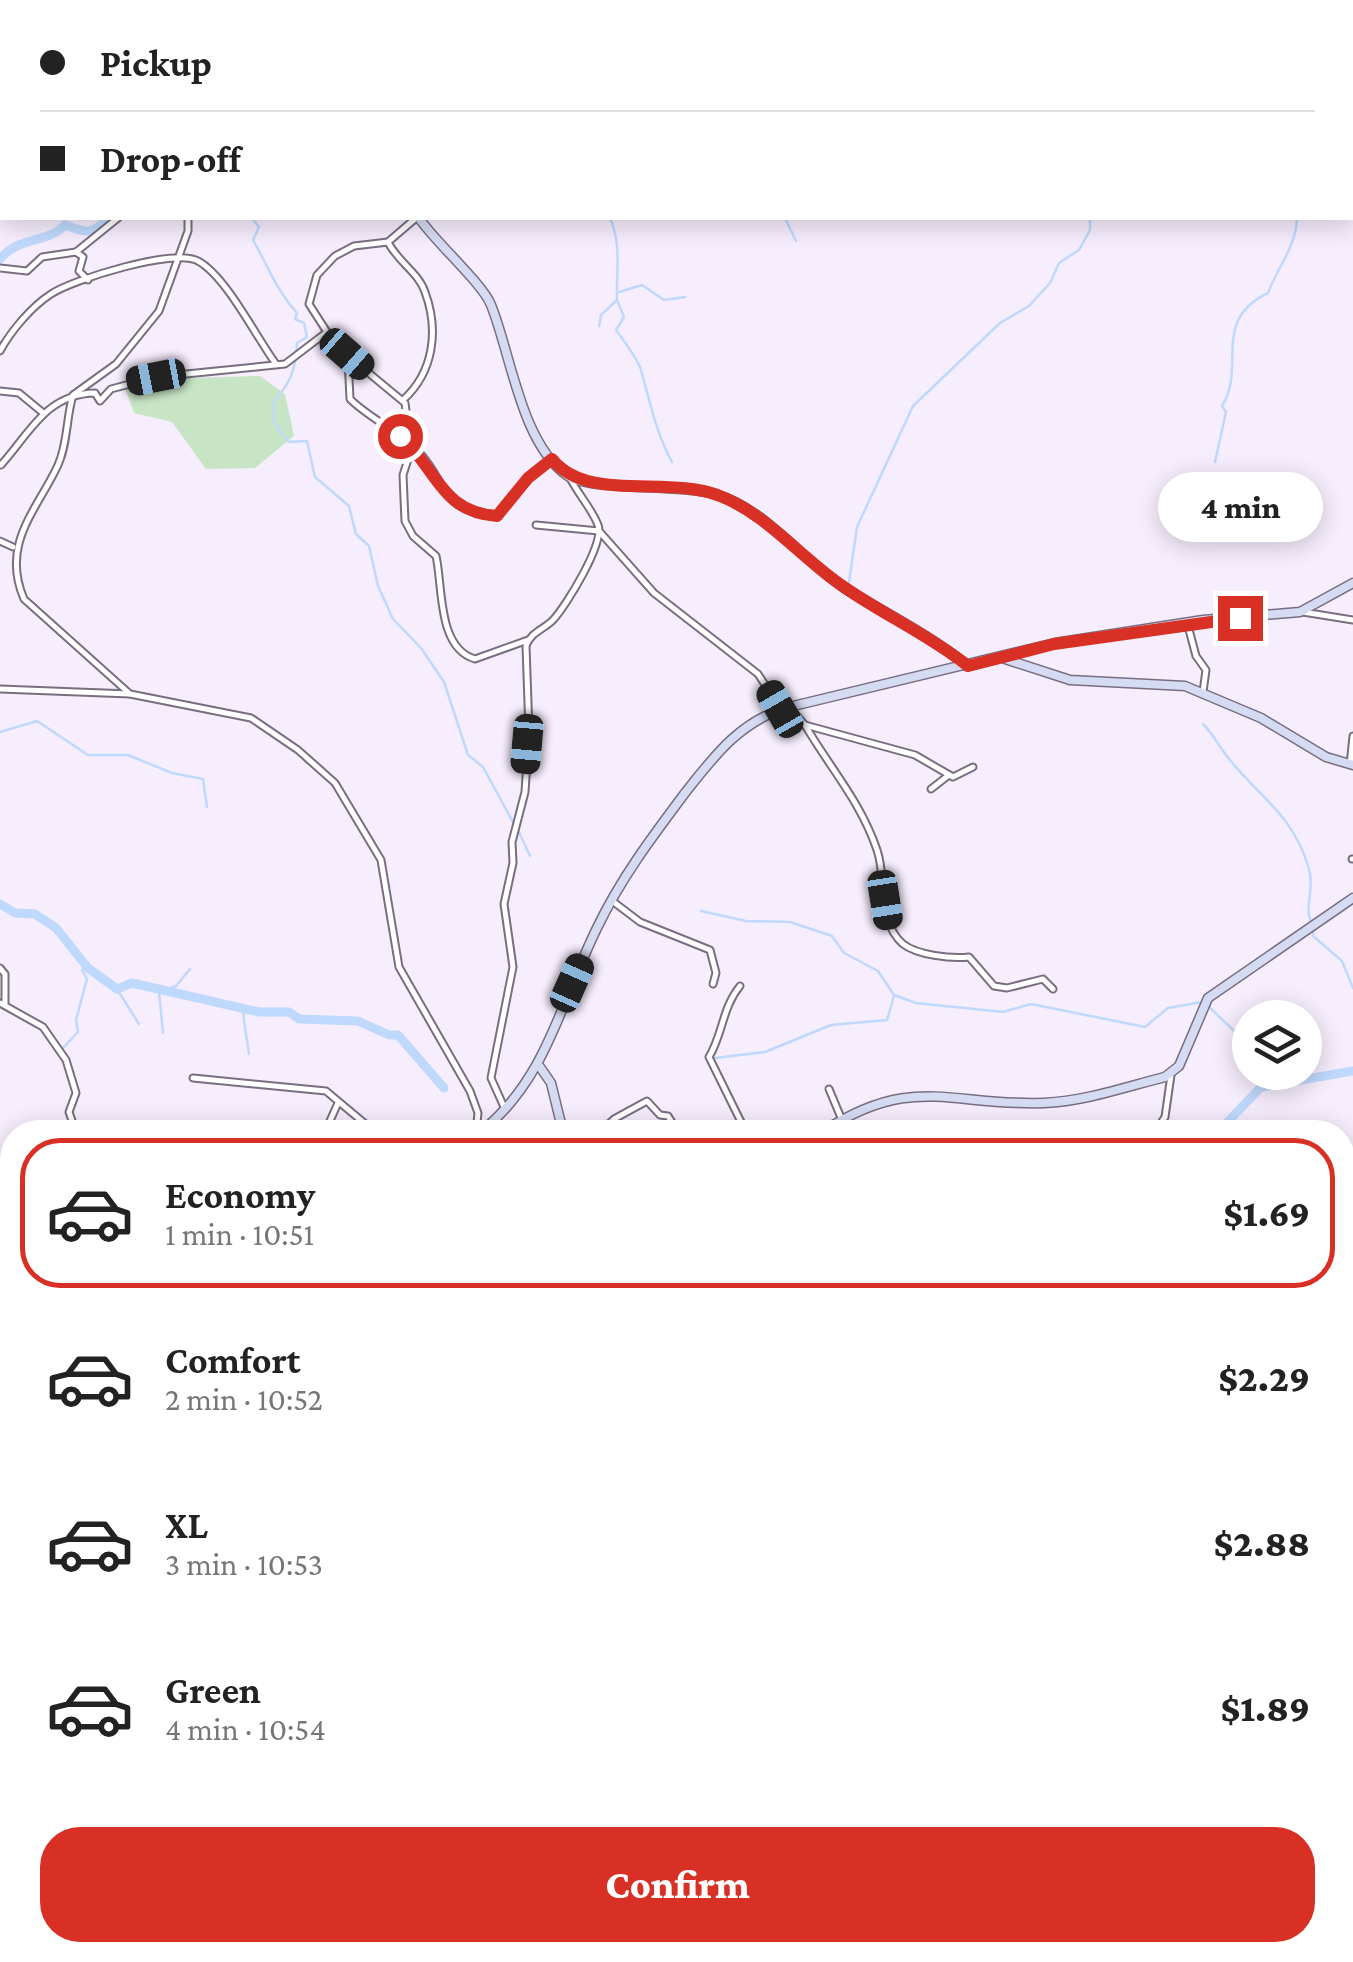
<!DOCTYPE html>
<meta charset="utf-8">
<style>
:root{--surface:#fff;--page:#f2f2f2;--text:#222;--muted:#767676;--line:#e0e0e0;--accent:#d93025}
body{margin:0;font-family:"Crimson Pro",serif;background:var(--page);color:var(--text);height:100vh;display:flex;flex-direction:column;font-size:38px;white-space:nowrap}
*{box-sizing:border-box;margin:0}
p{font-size:32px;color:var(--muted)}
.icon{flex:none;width:55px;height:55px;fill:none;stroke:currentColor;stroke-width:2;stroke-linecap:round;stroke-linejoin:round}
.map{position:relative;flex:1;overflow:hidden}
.side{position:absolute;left:0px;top:1120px;width:1355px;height:842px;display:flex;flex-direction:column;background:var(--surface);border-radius:40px 40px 0 0;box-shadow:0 5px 25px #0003}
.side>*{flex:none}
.hud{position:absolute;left:0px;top:0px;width:1355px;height:220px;box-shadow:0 5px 25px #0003;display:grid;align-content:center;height:220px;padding:0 40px;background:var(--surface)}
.controls{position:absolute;left:1232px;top:1000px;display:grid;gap:20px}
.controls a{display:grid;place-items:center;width:90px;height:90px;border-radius:50%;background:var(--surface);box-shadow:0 5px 25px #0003;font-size:50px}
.end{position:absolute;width:45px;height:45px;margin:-22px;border:12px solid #d93025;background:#fff;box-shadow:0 0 0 5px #fff}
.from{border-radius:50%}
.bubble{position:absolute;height:70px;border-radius:35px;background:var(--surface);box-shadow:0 5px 25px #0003;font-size:32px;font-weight:800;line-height:70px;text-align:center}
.car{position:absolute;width:30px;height:60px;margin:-30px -15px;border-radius:12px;box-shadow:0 0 8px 2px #0007;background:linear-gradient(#222 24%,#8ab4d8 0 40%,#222 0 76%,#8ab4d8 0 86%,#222 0)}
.hud b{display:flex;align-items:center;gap:35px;height:95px;font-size:38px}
.hud b+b{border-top:2px solid var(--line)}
.hud i{width:25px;height:25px;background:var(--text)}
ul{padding:18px 0 0;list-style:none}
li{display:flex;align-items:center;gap:30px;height:150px;margin:0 20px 15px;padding:0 20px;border:5px solid transparent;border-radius:40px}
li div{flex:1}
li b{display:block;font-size:38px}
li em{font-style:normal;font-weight:800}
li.active{border-color:var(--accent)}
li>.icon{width:90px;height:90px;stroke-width:1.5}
.cta{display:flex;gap:20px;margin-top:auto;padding:20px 40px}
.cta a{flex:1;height:115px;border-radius:40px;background:var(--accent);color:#fff;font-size:40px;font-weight:800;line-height:115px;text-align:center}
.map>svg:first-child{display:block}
.green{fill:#c7e5c4}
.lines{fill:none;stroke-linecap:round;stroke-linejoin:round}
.stream{stroke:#bfd9fc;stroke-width:2.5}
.river{stroke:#bfd9fc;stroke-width:9}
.street-casing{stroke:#796e80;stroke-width:9}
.secondary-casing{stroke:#796e80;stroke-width:11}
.street{stroke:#fff;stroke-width:5}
.secondary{stroke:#d4dbf3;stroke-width:8}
.route{stroke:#d93025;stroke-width:12}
</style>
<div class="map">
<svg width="1353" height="1962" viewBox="0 0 1353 1962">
<rect width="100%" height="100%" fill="#f6edfd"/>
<path class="green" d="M260,376L285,394L294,436L255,468L206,469L172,422L134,413L125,388L159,379Z"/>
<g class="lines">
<g class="stream">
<path d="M635,0L636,2"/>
<path d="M611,2L612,0"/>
<path d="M252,218L259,227L253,240C268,266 276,290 297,313L295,319L304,323L307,337L297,343C296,368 291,383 274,401V422L289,442L307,441L315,477L349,506L356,534L369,546L378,586L393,619L421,648L444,682L468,755L483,767L514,824"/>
<path d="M785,218L796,241"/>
<path d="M619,292L642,285L664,300L685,297"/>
<path d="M617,300L624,317L616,330C624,341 638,359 641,370C650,402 656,433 672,462"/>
<path d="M599,326L601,315L617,300C616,271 622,246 610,218"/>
<path d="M1215,462L1226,412L1222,406C1247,367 1210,321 1268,293C1277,268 1296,247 1297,218"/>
<path d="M849,582L857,527L913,406L1000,323L1029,306L1050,283L1059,263L1079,250L1090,230V218"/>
<path d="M1203,724C1213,734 1219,746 1226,755C1258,797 1293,813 1309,869C1315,888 1304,906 1311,922"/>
<path d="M0,732L37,721L88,755H128L172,773L203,779L207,807"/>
<path d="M519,832L530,856"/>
<path d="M701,911L746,921L790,922L832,936L844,953L878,971L894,995L916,1003L1003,1012L1031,1004L1145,1027L1168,1008L1202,1002"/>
<path d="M1313,930V936L1342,961L1353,988"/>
<path d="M117,989L139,1024"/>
<path d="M243,1005C243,1021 247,1037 249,1054"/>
<path d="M1208,1006L1250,1046"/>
<path d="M163,1033L159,992L176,986L190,969"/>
<path d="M62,1049L78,1032L76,1020L87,979L82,970L88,968"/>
<path d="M715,1058L765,1052L831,1025L887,1020L894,996"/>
<path d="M1281,1072L1291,1080"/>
</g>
<g class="river">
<path d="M182,2L185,0"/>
<path d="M0,259C19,236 47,244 65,225C85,233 93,235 108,218"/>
<path d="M0,904L15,913L35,914L56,928L88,968L117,989L132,983L259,1012H289L299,1019L358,1021L389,1035H398L444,1088"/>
<path d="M1218,1132L1261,1087L1353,1071"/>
</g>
<g class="street-casing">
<g id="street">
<path d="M297,0L298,2"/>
<path d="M306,2L307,0"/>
<path d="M0,88H2"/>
<path d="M188,218V231L159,311L116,364L73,395C66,418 68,443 58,465C38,509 0,543 24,599L130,694L251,718L298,750L335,783L381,860L399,967L470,1091L478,1113L476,1132"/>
<path d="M388,242C397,261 419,273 425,292C439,330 434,372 403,400"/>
<path d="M76,252L83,257L79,271L88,280"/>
<path d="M0,268L27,271L42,257L76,252L118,218"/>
<path d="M327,332L309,304L317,275L335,256L354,246L388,242L416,218"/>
<path d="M0,351C11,331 31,307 51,294C74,279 174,248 198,261C226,276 256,337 276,364"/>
<path d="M348,358L350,399C370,419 398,430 418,451C448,482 439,512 497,516L527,478L550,460"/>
<path d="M0,391L19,393L42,412"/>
<path d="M1,465C30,433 46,394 95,393L100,401L111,389L156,377L285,364L327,332L347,355L405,403L411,450L403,475L405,521L413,536L436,556C443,586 437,648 475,659L528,640"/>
<path d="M536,525L599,531L654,593L758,674L781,709"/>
<path d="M0,541L13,547"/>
<path d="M1303,612L1353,620"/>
<path d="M1187,622L1196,656L1206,670L1203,692"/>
<path d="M0,689L130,694"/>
<path d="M789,707L805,725L915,755L953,777L973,767"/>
<path d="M805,725C830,768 861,802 877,850C887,878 877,922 903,944C917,955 951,959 969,957L994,986L1007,988L1043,979L1053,989"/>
<path d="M1350,765L1353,736"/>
<path d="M931,789L949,775"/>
<path d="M1352,859H1353"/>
<path d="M611,900L640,922L710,950L716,973L713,984"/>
<path d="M0,968L5,974V1005"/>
<path d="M740,986C722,1008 723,1034 709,1057L746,1132"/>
<path d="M0,1003L43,1027L66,1060L76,1093L69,1112L76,1132"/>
<path d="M193,1078L326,1091L375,1132"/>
<path d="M829,1089L842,1120"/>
<path d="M504,1107L491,1078L513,967L504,904L513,863L512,842L525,792L529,731L526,646C531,632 543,630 553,620C566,606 605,543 598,525C592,509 578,494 570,478"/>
<path d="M325,1132L338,1103"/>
<path d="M543,1132L552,1126L561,1127"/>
<path d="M600,1132L614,1119L647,1101L660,1115L668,1116L678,1132"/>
<path d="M1155,1132L1165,1117L1171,1075"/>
<path d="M0,1235L12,1240"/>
<path d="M1342,1284L1353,1273"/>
<path d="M0,1291L12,1282"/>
<path d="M1342,1455L1353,1459"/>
<path d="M0,1496L12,1495"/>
<path d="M0,1541H12"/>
<path d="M0,1602L12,1600"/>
<path d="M0,1644L12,1642"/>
<path d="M0,1710L12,1742"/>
<path d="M0,1764L12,1763"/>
<path d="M0,1807L12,1804"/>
<path d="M0,1818L12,1855"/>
<path d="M0,1881L12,1877"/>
<path d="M1342,1893L1353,1881"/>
<path d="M1342,1901L1353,1905"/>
<path d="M0,1922L12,1915"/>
<path d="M47,1950L51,1962"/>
<path d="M93,1950L96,1962"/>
<path d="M135,1950L137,1956"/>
<path d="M159,1950L162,1962"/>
<path d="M306,1950L307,1962"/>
<path d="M402,1950L417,1955L423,1951"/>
<path d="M423,1950L441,1962"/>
<path d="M798,1950L816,1962"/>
<path d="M866,1950L891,1962"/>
<path d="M946,1950L951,1956L969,1950"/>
<path d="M39,1962L50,1959"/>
<path d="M373,1962L375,1950"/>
<path d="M748,1962L749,1950"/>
<path d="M842,1962L843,1950"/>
<path d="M894,1962L905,1950"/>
<path d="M928,1962L951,1956L956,1962"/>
<path d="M1193,1962L1211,1950"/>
<path d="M1260,1962L1276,1959L1283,1950"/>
</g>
</g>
<g class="secondary-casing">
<g id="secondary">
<path d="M336,0L341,2"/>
<path d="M419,218C436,243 483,284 491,305C511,354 521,444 568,476C590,491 680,483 718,495C768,511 802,561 846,589C887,614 930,635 968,666"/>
<path d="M1005,659L1070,680L1185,686L1261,718L1326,757L1353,765"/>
<path d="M540,1067L551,1083L563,1132"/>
<path d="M481,1132C548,1077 560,1003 597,928C621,878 652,837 685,793C714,756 741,720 789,707L1055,643L1203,620L1300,612L1353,583"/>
<path d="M822,1132C912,1073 949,1106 1044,1103C1086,1101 1125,1087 1165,1077L1179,1066L1208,998L1353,898"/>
<path d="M0,1177L12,1174"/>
<path d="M0,1704L12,1703"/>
<path d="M1035,1950L1049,1962"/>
<path d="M571,1962L575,1950"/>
</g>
</g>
<use href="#street" class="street"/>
<use href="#secondary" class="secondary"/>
</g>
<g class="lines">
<path class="route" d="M400,436C437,468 440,512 497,516L528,478L552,459C587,503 668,475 720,496C767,514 802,559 844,587C884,615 929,635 968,666L1054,644L1240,618"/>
</g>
</svg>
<div class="controls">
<a><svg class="icon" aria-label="layers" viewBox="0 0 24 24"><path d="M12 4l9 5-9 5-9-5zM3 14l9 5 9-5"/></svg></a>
</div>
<i class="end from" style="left:400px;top:436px"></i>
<i class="end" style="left:1240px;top:618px"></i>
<div class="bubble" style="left:1158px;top:472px;width:165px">4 min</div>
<i class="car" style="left:347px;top:354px;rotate:131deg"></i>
<i class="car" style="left:156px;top:377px;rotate:259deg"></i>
<i class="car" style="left:780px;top:709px;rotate:330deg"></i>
<i class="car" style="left:527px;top:744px;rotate:185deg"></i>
<i class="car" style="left:885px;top:900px;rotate:171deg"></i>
<i class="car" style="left:572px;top:983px;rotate:24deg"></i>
<div class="hud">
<b><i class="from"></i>Pickup</b>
<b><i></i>Drop-off</b>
</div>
<section class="side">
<ul>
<li class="active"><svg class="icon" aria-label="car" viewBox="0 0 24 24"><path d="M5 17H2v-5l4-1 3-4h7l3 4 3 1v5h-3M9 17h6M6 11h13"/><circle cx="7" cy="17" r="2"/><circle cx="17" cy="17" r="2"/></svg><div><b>Economy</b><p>1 min · 10:51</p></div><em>$1.69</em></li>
<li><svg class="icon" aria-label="car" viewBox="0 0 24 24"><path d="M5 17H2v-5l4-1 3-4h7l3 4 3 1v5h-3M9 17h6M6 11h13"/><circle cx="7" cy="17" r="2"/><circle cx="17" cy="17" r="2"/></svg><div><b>Comfort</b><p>2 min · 10:52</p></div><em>$2.29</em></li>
<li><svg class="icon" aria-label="car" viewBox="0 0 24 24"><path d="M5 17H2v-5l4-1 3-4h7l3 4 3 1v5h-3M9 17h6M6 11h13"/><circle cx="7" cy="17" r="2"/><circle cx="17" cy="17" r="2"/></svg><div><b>XL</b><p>3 min · 10:53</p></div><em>$2.88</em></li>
<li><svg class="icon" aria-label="car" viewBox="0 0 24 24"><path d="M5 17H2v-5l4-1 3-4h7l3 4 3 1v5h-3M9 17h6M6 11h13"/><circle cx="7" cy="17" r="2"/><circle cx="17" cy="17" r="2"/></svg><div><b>Green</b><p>4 min · 10:54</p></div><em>$1.89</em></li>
</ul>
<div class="cta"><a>Confirm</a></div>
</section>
</div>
